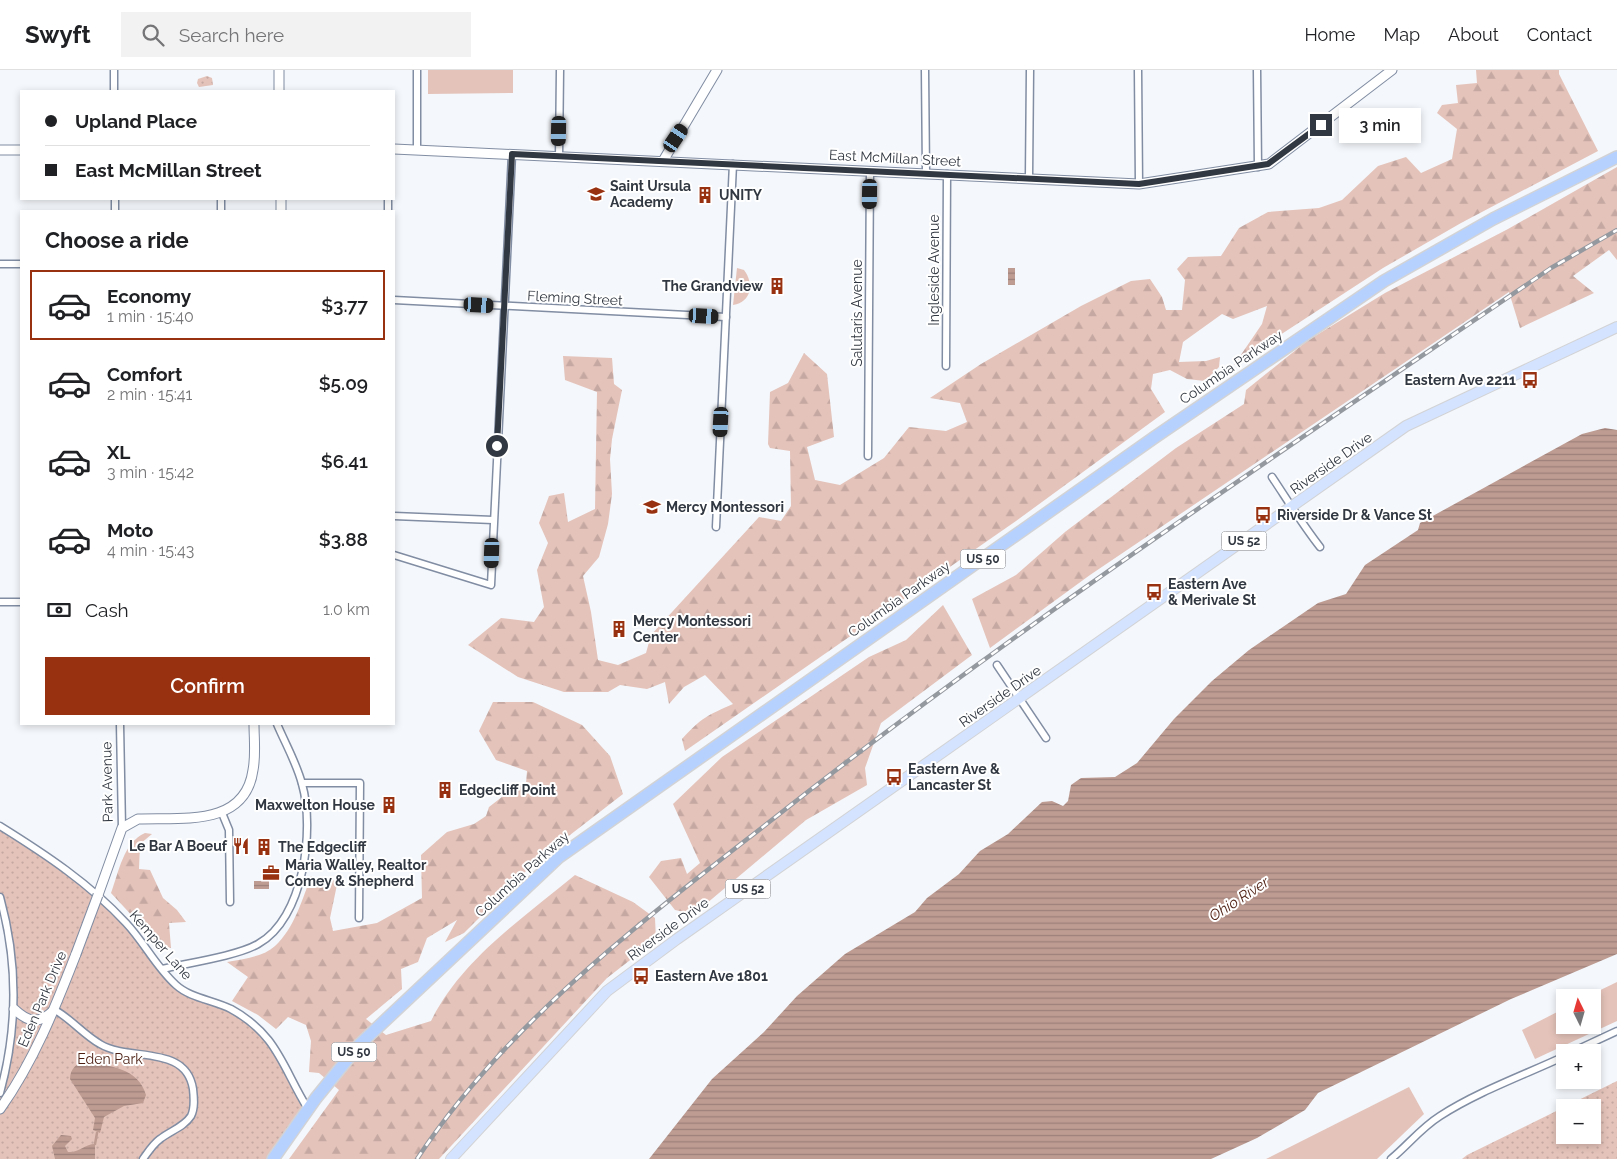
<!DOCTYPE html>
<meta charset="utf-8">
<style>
:root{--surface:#fff;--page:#f2f2f2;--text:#202124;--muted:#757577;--line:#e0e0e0;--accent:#983110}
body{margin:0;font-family:Raleway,sans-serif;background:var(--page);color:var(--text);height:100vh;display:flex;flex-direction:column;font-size:19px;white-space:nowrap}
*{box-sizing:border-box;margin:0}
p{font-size:16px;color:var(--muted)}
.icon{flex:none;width:28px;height:28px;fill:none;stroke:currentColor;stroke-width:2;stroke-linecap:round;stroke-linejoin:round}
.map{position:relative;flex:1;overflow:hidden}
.panel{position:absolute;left:20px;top:140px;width:375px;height:515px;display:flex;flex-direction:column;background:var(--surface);border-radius:0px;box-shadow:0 2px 8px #0003}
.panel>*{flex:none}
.banner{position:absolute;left:20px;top:20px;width:375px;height:110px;border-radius:0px;box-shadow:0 2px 8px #0003;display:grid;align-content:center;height:110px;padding:0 25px;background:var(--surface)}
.needle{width:32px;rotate:355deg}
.fabs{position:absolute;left:1556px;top:919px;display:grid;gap:10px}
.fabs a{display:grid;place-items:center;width:45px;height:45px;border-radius:0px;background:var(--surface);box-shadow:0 2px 8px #0003;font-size:25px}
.end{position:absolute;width:22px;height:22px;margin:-11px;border:6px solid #323841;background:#fff;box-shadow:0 0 0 2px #fff}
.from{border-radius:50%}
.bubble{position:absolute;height:35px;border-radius:0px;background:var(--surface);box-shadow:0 2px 8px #0003;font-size:16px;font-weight:600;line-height:35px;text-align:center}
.car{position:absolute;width:15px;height:30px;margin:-15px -8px;border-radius:6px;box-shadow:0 0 4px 1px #0007;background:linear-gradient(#222 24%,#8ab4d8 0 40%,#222 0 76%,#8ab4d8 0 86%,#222 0)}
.banner b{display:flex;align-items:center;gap:18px;height:48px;font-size:19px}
.banner b+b{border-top:1px solid var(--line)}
.banner i{width:12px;height:12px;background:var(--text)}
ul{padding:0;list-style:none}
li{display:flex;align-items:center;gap:15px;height:70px;margin:0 10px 8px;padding:0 15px;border:2px solid transparent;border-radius:0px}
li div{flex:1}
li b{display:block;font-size:19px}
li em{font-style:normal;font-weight:600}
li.selected{border-color:var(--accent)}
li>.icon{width:45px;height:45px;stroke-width:1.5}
h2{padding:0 25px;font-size:22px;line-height:60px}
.pay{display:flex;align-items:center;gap:12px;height:55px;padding:0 25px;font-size:19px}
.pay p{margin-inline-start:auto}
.action{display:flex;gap:10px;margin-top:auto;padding:10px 25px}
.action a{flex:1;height:58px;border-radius:0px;background:var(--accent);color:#fff;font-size:20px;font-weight:600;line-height:58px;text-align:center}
header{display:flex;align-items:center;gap:30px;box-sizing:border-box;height:70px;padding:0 25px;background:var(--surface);border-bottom:1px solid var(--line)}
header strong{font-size:24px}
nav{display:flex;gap:28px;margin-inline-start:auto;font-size:18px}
.search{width:350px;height:45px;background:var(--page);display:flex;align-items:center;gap:12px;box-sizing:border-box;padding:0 18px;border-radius:0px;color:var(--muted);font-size:19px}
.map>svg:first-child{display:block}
.grass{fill:#e4c3ba}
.forest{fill:url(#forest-firs)}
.park{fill:url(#park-dots);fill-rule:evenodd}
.water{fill:url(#water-rules)}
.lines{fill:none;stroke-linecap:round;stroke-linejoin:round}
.stream{stroke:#be9c92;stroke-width:2.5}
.street-casing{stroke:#818da3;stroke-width:9}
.secondary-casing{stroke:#818da3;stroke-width:11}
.primary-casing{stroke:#d2d3d5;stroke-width:12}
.highway-casing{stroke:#d2d3d5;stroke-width:14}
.street{stroke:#fff;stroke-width:6}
.secondary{stroke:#fff;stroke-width:9}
.primary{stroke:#d4e3ff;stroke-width:10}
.highway{stroke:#b7d1ff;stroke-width:11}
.rail-casing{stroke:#94989f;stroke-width:4.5}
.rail{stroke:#fff;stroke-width:2.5;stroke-dasharray:8;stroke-linecap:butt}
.secondary-bridge-casing{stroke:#818da3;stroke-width:11;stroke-linecap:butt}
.secondary-bridge{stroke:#fff;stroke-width:9}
.route{stroke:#323841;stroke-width:6}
.labels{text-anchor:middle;stroke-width:4;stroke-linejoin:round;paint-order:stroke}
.shield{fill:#fff;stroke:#70747a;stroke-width:1}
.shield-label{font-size:12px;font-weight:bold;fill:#323841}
.street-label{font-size:14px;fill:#323841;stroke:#fff}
.poi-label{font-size:14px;font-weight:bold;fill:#323841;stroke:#fff;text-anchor:start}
.park-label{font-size:14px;fill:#4b1e11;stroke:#fff}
.water-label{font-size:15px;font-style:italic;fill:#532518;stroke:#fff}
</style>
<header>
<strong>Swyft</strong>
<div class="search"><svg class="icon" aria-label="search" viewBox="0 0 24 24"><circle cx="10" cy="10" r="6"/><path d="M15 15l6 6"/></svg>Search here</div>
<nav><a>Home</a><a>Map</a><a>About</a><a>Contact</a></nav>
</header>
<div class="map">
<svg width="1617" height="1089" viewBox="0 0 1617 1089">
<defs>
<pattern id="forest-firs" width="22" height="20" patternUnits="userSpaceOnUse" patternTransform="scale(1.25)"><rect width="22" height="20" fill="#e4c3ba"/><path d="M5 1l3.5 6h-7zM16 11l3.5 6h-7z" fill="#c4a8a1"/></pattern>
<pattern id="park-dots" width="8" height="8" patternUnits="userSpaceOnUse" patternTransform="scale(1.25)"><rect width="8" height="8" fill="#e4c3ba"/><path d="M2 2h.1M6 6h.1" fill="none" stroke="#c4a8a1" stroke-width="1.8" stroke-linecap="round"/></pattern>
<pattern id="water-rules" width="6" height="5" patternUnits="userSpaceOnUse" patternTransform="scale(1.25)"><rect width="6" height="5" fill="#be9c92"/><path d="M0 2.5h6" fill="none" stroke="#9b8079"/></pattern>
</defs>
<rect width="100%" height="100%" fill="#f4f7fb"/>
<g class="grass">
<path d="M428,0H513V23L428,24Z"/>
<path d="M737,198L744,200C754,213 752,232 733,235Z"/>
<path d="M1617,912V951L1535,989L1522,960L1565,938V955H1592V928L1586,927Z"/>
<path d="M1409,1017L1424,1044L1377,1089H1266Z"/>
</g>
<g class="forest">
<path d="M1476,0H1559V4L1598,81L1461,153L1383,198L1234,295L1262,254L1267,236L1233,249L1222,244L1183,272L1179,292L1206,291L1220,287L1219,297L1205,311L1187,309L1170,300L1153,304L1151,319L1165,342L1016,451L685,681L682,669C701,648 708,645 733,634L705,605L684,617L669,634L665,612L647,619L620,615L608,622H564L518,607L468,575L501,548L534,552L544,537L537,500L548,473L539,453L549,426L564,423L568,452L595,439L597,322L565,310L563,286L612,288L614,314L622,320L612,369L610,389L612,424L608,454L599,487L583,506L591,542L598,590L618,595L646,583L651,565L759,447L781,451L791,436L790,381L770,378L768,374L770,322L788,313L804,283L827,304L834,367L807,377L815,410L840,415L884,388L909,357L946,361L967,352L960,333L930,328L981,294L1081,236L1131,211L1150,209L1162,227L1166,240H1182L1185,210L1177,199L1188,187L1221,186L1239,158L1268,142L1319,138L1342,130L1378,96L1406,87L1421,103L1452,89L1457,59L1437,43L1442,35L1458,33L1456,15L1477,13Z"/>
<path d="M1617,97V190L1609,180L1573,206L1594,223L1520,258L1509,222L1090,505L990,578L972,529L1016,505L1065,462L1176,378L1244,334L1246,320L1307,271L1385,223L1508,159Z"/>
<path d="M943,535L972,585L881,653L865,698L867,715L806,750L694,844L675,840L649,807L661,791L681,788L687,804L700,793L673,734L722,687L869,587L906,570Z"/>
<path d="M493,632H533L582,655L610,686L623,724L535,792L464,863L445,872L457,850L427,868L418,892L401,899L402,919L366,949L386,965L431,951C462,889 522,849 575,805L633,832L655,848L656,870L607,908L439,1089H289L339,1020L319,1003L309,1002L311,971L306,955L288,947L276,959L258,945L232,931L248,907L227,892C243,889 263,887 275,876C294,859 303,828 311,806L319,812L338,810L330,848L333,861L377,853L422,828L421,785L447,762L474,754L486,746L489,737L516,716L526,714L527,701L496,690L479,661Z"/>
<path d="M145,763L152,764L140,774L139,799L150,800L163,828L177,840L186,852L169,853L171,878L161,877L111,823C119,802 123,773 145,763Z"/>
</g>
<g class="park">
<path d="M207,6L212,8L213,15L199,17L197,13L198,9Z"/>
<path d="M0,756L107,834L174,913L230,939L266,966L308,1039L273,1089H0V1023L14,926L0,827Z"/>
<path d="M1617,1011V1089H1462L1467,1085ZM1565,1038H1592V1065H1565Z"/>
</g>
<g class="water">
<rect x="1008" y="198" width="7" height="17"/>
<path d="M1605,358L1617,360V884L1511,929L1318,1023L1305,1040L1257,1068L1211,1089H649L712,1009L764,962L797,926L845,884L915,842L927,828L959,804L980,781L1008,764L1042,732L1052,731L1063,736L1068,731L1071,715L1081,708L1115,707L1137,693L1174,649L1212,611L1249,580L1318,533L1346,524L1365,495L1418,460L1420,453L1582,364Z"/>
<rect x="254" y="811" width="15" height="8"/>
<path d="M86,991C110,997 138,997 146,1025L143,1033L124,1036L104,1047L100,1063L93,1060L95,1048L70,1009C70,999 77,992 86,991Z"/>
<path d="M61,1065L71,1066L72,1069L65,1076L68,1082C79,1083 85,1074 95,1074V1089H55L52,1076Z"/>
</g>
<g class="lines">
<path class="stream" d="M95,1074L97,1063"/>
<g class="street-casing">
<g id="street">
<path d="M114,0V21"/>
<path d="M417,0V79"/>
<path d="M925,0L926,103"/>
<path d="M1138,0L1139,114"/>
<path d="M1257,0L1258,97"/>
<path d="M559,87L560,0"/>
<path d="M1029,107L1030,0"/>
<path d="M115,129V141"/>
<path d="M221,129V141"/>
<path d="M388,141V129"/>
<path d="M0,194H21"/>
<path d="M394,230L726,247"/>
<path d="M946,296L947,104"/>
<path d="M868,386L870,101"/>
<path d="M1272,407C1288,431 1302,454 1320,477"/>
<path d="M394,446L493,450"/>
<path d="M716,457L733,94"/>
<path d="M394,485L491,515L512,84"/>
<path d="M0,532H21"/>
<path d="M997,595L1046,668"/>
<path d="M120,654L122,758"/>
<path d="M302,713H360L359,848"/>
<path d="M222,743L229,760L230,832"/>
<path d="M0,756C45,784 89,813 126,853C144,872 156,897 176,915C190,928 213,930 231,939C278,965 282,997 308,1039"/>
<path d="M0,827C18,892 18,957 0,1023"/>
<path d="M162,899C188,893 237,886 258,874C304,849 315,759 302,714C297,694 285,673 277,654"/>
<path d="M55,940C71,949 84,965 100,974C130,992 186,974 193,1019C194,1028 195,1038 191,1046C184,1057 170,1061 160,1069C153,1074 148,1082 143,1089"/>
<path d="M1572,982L1617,961"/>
<path d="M1391,1089C1408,1075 1421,1058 1440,1046C1477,1022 1524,1005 1565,986"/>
</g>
</g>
<g class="secondary-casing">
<g id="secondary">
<path d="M279,0V21"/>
<path d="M394,79L1139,114L1269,94L1392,0"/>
<path d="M0,80H21"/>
<path d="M663,91L717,0"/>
<path d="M281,129V141"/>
<path d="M98,825L122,758L138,749C180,747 245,758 253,700C256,685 254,669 254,654"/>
<path d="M14,939C28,952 38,955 53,941"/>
<path d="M0,1039C34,991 55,938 76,884"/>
</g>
</g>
<g class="primary-casing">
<path id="primary" d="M451,1089L607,921L677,869L1406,356L1617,257"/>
</g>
<g class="highway-casing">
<path id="highway" d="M273,1089L316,1028L360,974L559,787L1155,367L1384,211L1493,149L1617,87"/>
</g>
<use href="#street" class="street"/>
<use href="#secondary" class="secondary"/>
<use href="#primary" class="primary"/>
<use href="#highway" class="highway"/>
<g class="rail-casing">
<path id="rail" d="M417,1089C508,951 645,849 773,749C1023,552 1289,377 1551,198L1617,160"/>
</g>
<use href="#rail" class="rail"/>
<g class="secondary-bridge-casing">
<path id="secondary-bridge" d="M76,884L98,825"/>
</g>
<use href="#secondary-bridge" class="secondary-bridge"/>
</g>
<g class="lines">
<path class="route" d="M497,376L512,84L1139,114L1268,94L1321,55"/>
</g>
<defs>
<g id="school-bare" transform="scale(1.35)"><path d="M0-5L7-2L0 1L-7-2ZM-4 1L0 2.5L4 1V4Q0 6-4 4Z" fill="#983110" stroke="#fff" stroke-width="2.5" paint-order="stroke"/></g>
<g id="building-bare" transform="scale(1.35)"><path d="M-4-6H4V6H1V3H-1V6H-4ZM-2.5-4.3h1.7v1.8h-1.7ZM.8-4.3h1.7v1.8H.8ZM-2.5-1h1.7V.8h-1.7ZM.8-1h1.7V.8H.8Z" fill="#983110" stroke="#fff" stroke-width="2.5" paint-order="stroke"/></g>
<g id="bus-bare" transform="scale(1.35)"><path d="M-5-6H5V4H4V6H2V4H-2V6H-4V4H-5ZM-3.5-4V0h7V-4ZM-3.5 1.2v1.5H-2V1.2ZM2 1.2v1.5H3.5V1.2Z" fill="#983110" stroke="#fff" stroke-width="2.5" paint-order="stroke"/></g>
<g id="restaurant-bare" transform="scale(1.35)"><path d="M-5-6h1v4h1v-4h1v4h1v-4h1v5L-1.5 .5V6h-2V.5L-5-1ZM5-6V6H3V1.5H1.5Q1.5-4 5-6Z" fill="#983110" stroke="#fff" stroke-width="2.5" paint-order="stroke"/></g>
<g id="office-bare" transform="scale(1.35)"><path d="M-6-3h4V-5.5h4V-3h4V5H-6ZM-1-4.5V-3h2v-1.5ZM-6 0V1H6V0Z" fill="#983110" stroke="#fff" stroke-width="2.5" paint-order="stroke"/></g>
</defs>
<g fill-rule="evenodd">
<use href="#school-bare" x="596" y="124"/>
<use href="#building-bare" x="705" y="125"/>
<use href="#building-bare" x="777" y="216"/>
<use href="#bus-bare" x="1530" y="310"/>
<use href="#school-bare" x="652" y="437"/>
<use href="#bus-bare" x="1263" y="445"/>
<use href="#bus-bare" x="1154" y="522"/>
<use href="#building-bare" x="619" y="559"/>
<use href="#bus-bare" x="894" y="707"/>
<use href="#building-bare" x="445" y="720"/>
<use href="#building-bare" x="389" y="735"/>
<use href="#restaurant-bare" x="241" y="776"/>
<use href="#building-bare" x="264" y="777"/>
<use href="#office-bare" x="271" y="803"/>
<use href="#bus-bare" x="641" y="906"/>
</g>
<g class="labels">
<g class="shield">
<rect x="1221.5" y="461.5" width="45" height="19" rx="4"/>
<rect x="960.5" y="479.5" width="45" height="19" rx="4"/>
<rect x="725.5" y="809.5" width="45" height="19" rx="4"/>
<rect x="331.5" y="972.5" width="45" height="19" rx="4"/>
</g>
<g class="shield-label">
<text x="1244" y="475">US 52</text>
<text x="983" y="493">US 50</text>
<text x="748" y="823">US 52</text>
<text x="354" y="986">US 50</text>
</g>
<g class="street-label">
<text transform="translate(895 88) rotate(3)" y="5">East McMillan Street</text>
<text transform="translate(934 200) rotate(-90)" y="5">Ingleside Avenue</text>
<text transform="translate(575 228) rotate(3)" y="5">Fleming Street</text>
<text transform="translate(857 243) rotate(-90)" y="5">Salutaris Avenue</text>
<text transform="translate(1231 297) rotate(-34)" y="5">Columbia Parkway</text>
<text transform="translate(1331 393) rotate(-35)" y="5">Riverside Drive</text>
<text transform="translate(899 529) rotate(-35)" y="5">Columbia Parkway</text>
<text transform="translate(1000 626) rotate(-35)" y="5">Riverside Drive</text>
<text transform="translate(107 712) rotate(-91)" y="5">Park Avenue</text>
<text transform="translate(522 804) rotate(-42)" y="5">Columbia Parkway</text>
<text transform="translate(668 859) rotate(-36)" y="5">Riverside Drive</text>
<text transform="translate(161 875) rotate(49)" y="5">Kemper Lane</text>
<text transform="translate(42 929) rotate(-67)" y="5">Eden Park Drive</text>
</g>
<g class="poi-label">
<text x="610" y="121">Saint Ursula<tspan x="610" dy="16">Academy</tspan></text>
<text x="719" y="130">UNITY</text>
<text x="763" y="221" text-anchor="end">The Grandview</text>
<text x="1516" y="315" text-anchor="end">Eastern Ave 2211</text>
<text x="666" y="442">Mercy Montessori</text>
<text x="1277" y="450">Riverside Dr &amp; Vance St</text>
<text x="1168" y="519">Eastern Ave<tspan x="1168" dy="16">&amp; Merivale St</tspan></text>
<text x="633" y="556">Mercy Montessori<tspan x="633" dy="16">Center</tspan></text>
<text x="908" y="704">Eastern Ave &amp;<tspan x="908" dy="16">Lancaster St</tspan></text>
<text x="459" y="725">Edgecliff Point</text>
<text x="375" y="740" text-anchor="end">Maxwelton House</text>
<text x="227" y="781" text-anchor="end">Le Bar A Boeuf</text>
<text x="278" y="782">The Edgecliff</text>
<text x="285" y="800">Maria Walley, Realtor<tspan x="285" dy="16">Comey &amp; Shepherd</tspan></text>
<text x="655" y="911">Eastern Ave 1801</text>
</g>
<g class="park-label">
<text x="110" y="994">Eden Park</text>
</g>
<g class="water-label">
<text transform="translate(1239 829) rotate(-33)" y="5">Ohio River</text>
</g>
</g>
</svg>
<div class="fabs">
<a><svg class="needle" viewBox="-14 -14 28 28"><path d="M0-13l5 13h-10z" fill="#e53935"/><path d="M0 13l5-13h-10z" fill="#757577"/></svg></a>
<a>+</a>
<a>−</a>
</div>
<i class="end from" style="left:497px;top:376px"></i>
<i class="end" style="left:1321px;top:55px"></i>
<div class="bubble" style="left:1339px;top:38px;width:82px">3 min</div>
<i class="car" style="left:559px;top:61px;rotate:181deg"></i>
<i class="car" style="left:676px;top:68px;rotate:34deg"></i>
<i class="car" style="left:870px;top:124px;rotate:181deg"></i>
<i class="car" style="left:479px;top:235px;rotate:93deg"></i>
<i class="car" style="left:704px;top:246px;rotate:93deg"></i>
<i class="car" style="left:721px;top:352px;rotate:183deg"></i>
<i class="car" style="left:492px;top:483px;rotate:182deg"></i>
<div class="banner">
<b><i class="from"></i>Upland Place</b>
<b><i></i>East McMillan Street</b>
</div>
<section class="panel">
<h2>Choose a ride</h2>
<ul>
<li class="selected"><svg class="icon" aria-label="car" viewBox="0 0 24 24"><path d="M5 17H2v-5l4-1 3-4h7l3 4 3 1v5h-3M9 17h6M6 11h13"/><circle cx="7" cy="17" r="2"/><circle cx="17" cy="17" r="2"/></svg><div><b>Economy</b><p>1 min · 15:40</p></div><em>$3.77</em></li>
<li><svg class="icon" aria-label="car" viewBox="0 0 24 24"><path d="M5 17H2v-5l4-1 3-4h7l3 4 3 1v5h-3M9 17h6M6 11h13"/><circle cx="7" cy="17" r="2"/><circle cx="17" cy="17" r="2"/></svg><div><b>Comfort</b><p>2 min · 15:41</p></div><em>$5.09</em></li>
<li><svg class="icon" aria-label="car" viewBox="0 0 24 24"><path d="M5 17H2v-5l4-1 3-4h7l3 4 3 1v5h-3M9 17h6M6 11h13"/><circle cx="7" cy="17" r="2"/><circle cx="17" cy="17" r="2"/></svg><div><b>XL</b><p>3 min · 15:42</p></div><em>$6.41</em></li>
<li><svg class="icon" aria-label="car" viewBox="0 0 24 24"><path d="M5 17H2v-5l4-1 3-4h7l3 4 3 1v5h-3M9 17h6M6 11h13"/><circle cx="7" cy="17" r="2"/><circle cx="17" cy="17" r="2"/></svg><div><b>Moto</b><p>4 min · 15:43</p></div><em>$3.88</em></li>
</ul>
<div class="pay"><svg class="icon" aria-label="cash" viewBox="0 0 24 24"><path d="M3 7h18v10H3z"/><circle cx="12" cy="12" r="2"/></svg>Cash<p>1.0 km</p></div>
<div class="action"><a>Confirm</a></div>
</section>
</div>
